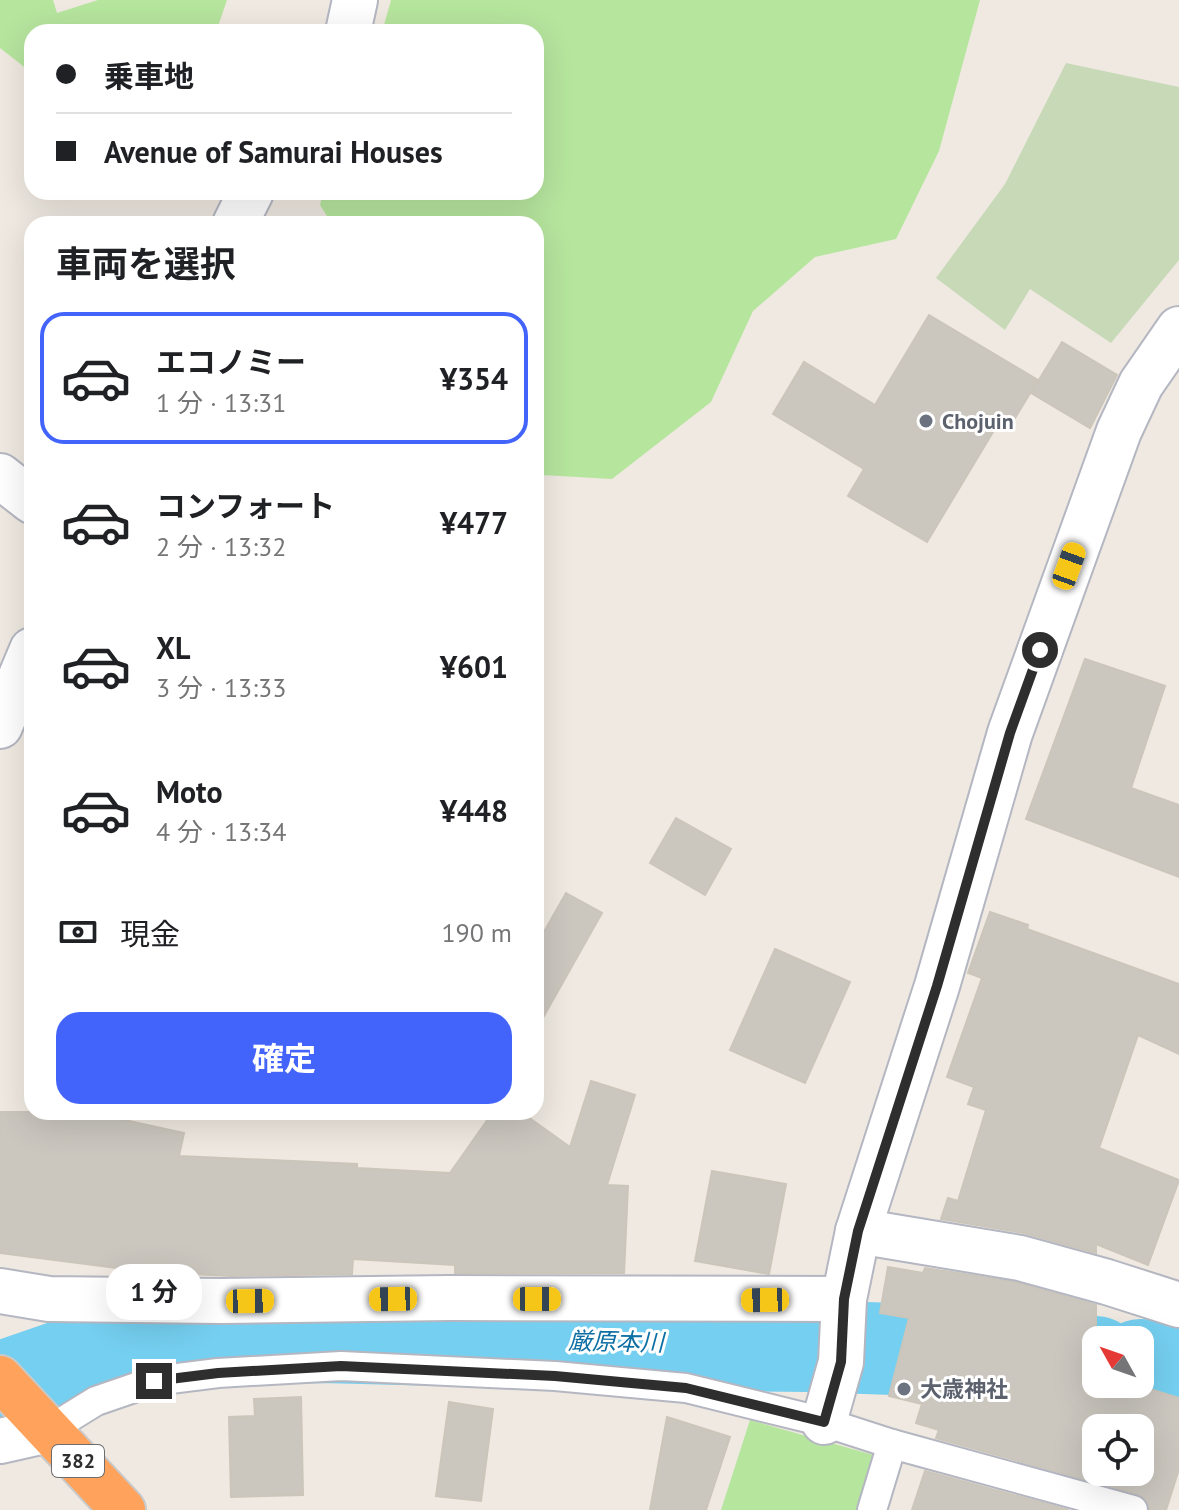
<!DOCTYPE html>
<html lang="ja">
<meta charset="utf-8">
<style>
:root{--surface:#fff;--page:#f6f6f6;--text:#202124;--muted:#757577;--line:#e0e0e0;--accent:#4264fb}
body{margin:0;font-family:"PT Sans","Noto Sans JP",sans-serif;background:var(--page);color:var(--text);height:100vh;display:flex;flex-direction:column;font-size:30px;white-space:nowrap}
*{box-sizing:border-box;margin:0}
p{font-size:26px;color:var(--muted)}
.icon{flex:none;width:44px;height:44px;fill:none;stroke:currentColor;stroke-width:2;stroke-linecap:round;stroke-linejoin:round}
.map{position:relative;flex:1;overflow:hidden}
.drawer{position:absolute;left:24px;top:216px;width:520px;height:904px;display:flex;flex-direction:column;background:var(--surface);border-radius:24px;box-shadow:0 8px 32px #0002}
.drawer>*{flex:none}
.hud{position:absolute;left:24px;top:24px;width:520px;height:176px;border-radius:24px;box-shadow:0 8px 32px #0002;display:grid;align-content:center;height:176px;padding:0 32px;background:var(--surface)}
.needle{width:52px;rotate:310deg}
.buttons{position:absolute;left:1082px;top:1326px;display:grid;gap:16px}
.buttons a{display:grid;place-items:center;width:72px;height:72px;border-radius:16px;background:var(--surface);box-shadow:0 8px 32px #0002;font-size:40px}
.end{position:absolute;width:36px;height:36px;margin:-18px;border:10px solid #2e2e2e;background:#fff;box-shadow:0 0 0 4px #fff}
.from{border-radius:50%}
.bubble{position:absolute;height:56px;border-radius:24px;background:var(--surface);box-shadow:0 8px 32px #0002;font-size:26px;font-weight:700;line-height:56px;text-align:center}
.car{position:absolute;width:24px;height:48px;margin:-24px -12px;border-radius:10px;box-shadow:0 0 6px 2px #0007;background:linear-gradient(#f5c518 24%,#345 0 40%,#f5c518 0 76%,#345 0 86%,#f5c518 0)}
.hud b{display:flex;align-items:center;gap:28px;height:76px;font-size:30px}
.hud b+b{border-top:2px solid var(--line)}
.hud i{width:20px;height:20px;background:var(--text)}
ul{padding:0;list-style:none}
li{display:flex;align-items:center;gap:24px;height:132px;margin:0 16px 12px;padding:0 16px;border:4px solid transparent;border-radius:24px}
li div{flex:1}
li b{display:block;font-size:30px}
li em{font-style:normal;font-weight:700}
li.selected{border-color:var(--accent)}
li>.icon{width:72px;height:72px;stroke-width:1.5}
h2{padding:0 32px;font-size:36px;line-height:96px}
.pay{display:flex;align-items:center;gap:20px;height:88px;padding:0 32px;font-size:30px}
.pay p{margin-inline-start:auto}
.cta{display:flex;gap:16px;margin-top:auto;padding:16px 32px}
.cta a{flex:1;height:92px;border-radius:24px;background:var(--accent);color:#fff;font-size:32px;font-weight:700;line-height:92px;text-align:center}
.map>svg:first-child{display:block}
.green{fill:#b6e59e}
.cemetery{fill:#c8d9b8}
.lines{fill:none;stroke-linecap:round;stroke-linejoin:round}
.river{stroke:#75cff0;stroke-width:92}
.building{fill:#cbc7bf;stroke:#cbc5ba;stroke-width:2;fill-rule:evenodd}
.lane-casing{stroke:#b4b7c1;stroke-width:32}
.street-casing{stroke:#b4b7c1;stroke-width:48}
.highway-casing{stroke:#c9c9c9;stroke-width:48}
.lane{stroke:#fff;stroke-width:28}
.street{stroke:#fff;stroke-width:44}
.highway{stroke:#ffa35c;stroke-width:44}
.route{stroke:#2e2e2e;stroke-width:10}
.worship-dot{fill:#6b7280;stroke:#fff;stroke-width:3}
.labels{text-anchor:middle;stroke-width:6;stroke-linejoin:round;paint-order:stroke}
.shield{fill:#fff;stroke:#6d6d6d;stroke-width:2}
.shield-label{font-size:20px;font-weight:bold;fill:#2e2e2e}
.worship-label{font-size:22px;font-weight:bold;fill:#5b616d;stroke:#fff;text-anchor:start}
.water-label{font-size:24px;font-style:italic;fill:#0d6fa3;stroke:#fff}
</style>
<div class="map">
<svg width="1179" height="1510" viewBox="0 0 1179 1510">
<rect width="100%" height="100%" fill="#efe9e1"/>
<g class="green">
<path d="M0,0H53L57,13L98,0H227L216,32H32V73L0,48Z"/>
<path d="M391,0H980L939,151L896,239L815,257L753,311L711,402L612,479L542,475L536,471V224H332L320,205L323,192H536V32H382Z"/>
<path d="M750,1420L877,1456L858,1510H721Z"/>
</g>
<path class="cemetery" d="M1066,63L1179,87V260L1111,343L1030,289L1005,330L936,278L1005,184Z"/>
<g class="lines">
<g class="river">
<path d="M1140,1365L1179,1367"/>
<path d="M0,1388L142,1339L323,1337L557,1343L808,1346L952,1351L1096,1362"/>
</g>
</g>
<g class="building">
<path d="M929,315L1038,380L1009,428L999,422L927,542L848,496L864,469L773,414L804,362L875,405Z"/>
<path d="M1062,342L1117,375L1090,428L1031,393Z"/>
<path d="M1085,659L1165,686L1131,788L1179,805V877L1026,819Z"/>
<path d="M676,818L731,849L705,895L650,863Z"/>
<path d="M566,893L602,913L536,1030V946Z"/>
<path d="M990,912L1028,925L1027,929L1179,984V1054L1138,1035L1099,1148L1179,1180L1148,1265L1096,1244V1253L1024,1233L941,1219L948,1198L958,1201L986,1110L968,1104L974,1087L947,1077L982,978L968,973Z"/>
<path d="M775,949L850,982L805,1083L730,1050Z"/>
<path d="M591,1081L635,1095L607,1185L628,1186L624,1273H455V1265L353,1259L352,1274L231,1276L148,1272L0,1253V1112H88L184,1133L179,1156L357,1164V1168L450,1173L493,1112H521L570,1147Z"/>
<path d="M712,1171L786,1184L769,1274L695,1261Z"/>
<path d="M888,1267L923,1273L925,1268L1015,1282L1096,1305V1384H1134L1179,1398V1469L1166,1510H1150L1146,1499L1138,1494L936,1438L939,1430L916,1423L922,1404L889,1396L909,1318L880,1313ZM1096,1428H1140V1472H1096Z"/>
<path d="M301,1397L303,1495L231,1497L229,1417L255,1416L254,1399Z"/>
<path d="M449,1402L493,1409L481,1501L436,1496Z"/>
<path d="M667,1417L730,1437L706,1510H650Z"/>
<path d="M925,1471L1069,1510H912Z"/>
</g>
<g class="lines">
<g class="lane-casing">
<g id="lane">
<path d="M49,1430L96,1401L154,1381L218,1373L341,1366L555,1376L686,1388L824,1422L892,1444L1133,1510"/>
<path d="M872,1510L892,1444"/>
</g>
</g>
<g class="street-casing">
<g id="street">
<path d="M348,32L355,0"/>
<path d="M235,224L251,192"/>
<path d="M0,476L32,501"/>
<path d="M0,726L32,650"/>
<path d="M858,1231L1020,1258L1107,1282L1179,1305"/>
<path d="M0,1291L49,1299L221,1301L450,1298L844,1299"/>
<path d="M824,1422L841,1362L844,1299L858,1231L937,986L1010,733L1119,431L1141,384L1179,329"/>
<path d="M0,1441L49,1430"/>
</g>
</g>
<g class="highway-casing">
<path id="highway" d="M0,1378L123,1510"/>
</g>
<use href="#lane" class="lane"/>
<use href="#street" class="street"/>
<use href="#highway" class="highway"/>
</g>
<g class="lines">
<path class="route" d="M154,1381L218,1373L341,1366L555,1376L686,1388L824,1422L841,1362L844,1299L858,1231L937,986L1010,733L1040,650"/>
</g>
<g class="worship-dot">
<circle cx="926" cy="421" r="8"/>
<circle cx="904" cy="1389" r="8"/>
</g>
<g class="labels">
<rect class="shield" x="52" y="1445" width="52" height="32" rx="6"/>
<g class="shield-label">
<text x="78" y="1468">382</text>
</g>
<g class="worship-label">
<text x="942" y="429">Chojuin</text>
<text x="920" y="1397">大歳神社</text>
</g>
<g class="water-label">
<text transform="translate(616 1342) rotate(1)" y="8">厳原本川</text>
</g>
</g>
</svg>
<div class="buttons">
<a><svg class="needle" viewBox="-14 -14 28 28"><path d="M0-13l5 13h-10z" fill="#e53935"/><path d="M0 13l5-13h-10z" fill="#757577"/></svg></a>
<a><svg class="icon" aria-label="locate" viewBox="0 0 24 24"><circle cx="12" cy="12" r="6"/><path d="M12 2v4M12 18v4M2 12h4M18 12h4"/></svg></a>
</div>
<i class="end from" style="left:1040px;top:650px"></i>
<i class="end" style="left:154px;top:1381px"></i>
<div class="bubble" style="left:106px;top:1264px;width:96px">1 分</div>
<i class="car" style="left:1069px;top:566px;rotate:20deg"></i>
<i class="car" style="left:393px;top:1299px;rotate:269deg"></i>
<i class="car" style="left:537px;top:1299px;rotate:90deg"></i>
<i class="car" style="left:765px;top:1300px;rotate:269deg"></i>
<i class="car" style="left:250px;top:1301px;rotate:89deg"></i>
<div class="hud">
<b><i class="from"></i>乗車地</b>
<b><i></i>Avenue of Samurai Houses</b>
</div>
<section class="drawer">
<h2>車両を選択</h2>
<ul>
<li class="selected"><svg class="icon" aria-label="car" viewBox="0 0 24 24"><path d="M5 17H2v-5l4-1 3-4h7l3 4 3 1v5h-3M9 17h6M6 11h13"/><circle cx="7" cy="17" r="2"/><circle cx="17" cy="17" r="2"/></svg><div><b>エコノミー</b><p>1 分 · 13:31</p></div><em>¥354</em></li>
<li><svg class="icon" aria-label="car" viewBox="0 0 24 24"><path d="M5 17H2v-5l4-1 3-4h7l3 4 3 1v5h-3M9 17h6M6 11h13"/><circle cx="7" cy="17" r="2"/><circle cx="17" cy="17" r="2"/></svg><div><b>コンフォート</b><p>2 分 · 13:32</p></div><em>¥477</em></li>
<li><svg class="icon" aria-label="car" viewBox="0 0 24 24"><path d="M5 17H2v-5l4-1 3-4h7l3 4 3 1v5h-3M9 17h6M6 11h13"/><circle cx="7" cy="17" r="2"/><circle cx="17" cy="17" r="2"/></svg><div><b>XL</b><p>3 分 · 13:33</p></div><em>¥601</em></li>
<li><svg class="icon" aria-label="car" viewBox="0 0 24 24"><path d="M5 17H2v-5l4-1 3-4h7l3 4 3 1v5h-3M9 17h6M6 11h13"/><circle cx="7" cy="17" r="2"/><circle cx="17" cy="17" r="2"/></svg><div><b>Moto</b><p>4 分 · 13:34</p></div><em>¥448</em></li>
</ul>
<div class="pay"><svg class="icon" aria-label="cash" viewBox="0 0 24 24"><path d="M3 7h18v10H3z"/><circle cx="12" cy="12" r="2"/></svg>現金<p>190 m</p></div>
<div class="cta"><a>確定</a></div>
</section>
</div>
